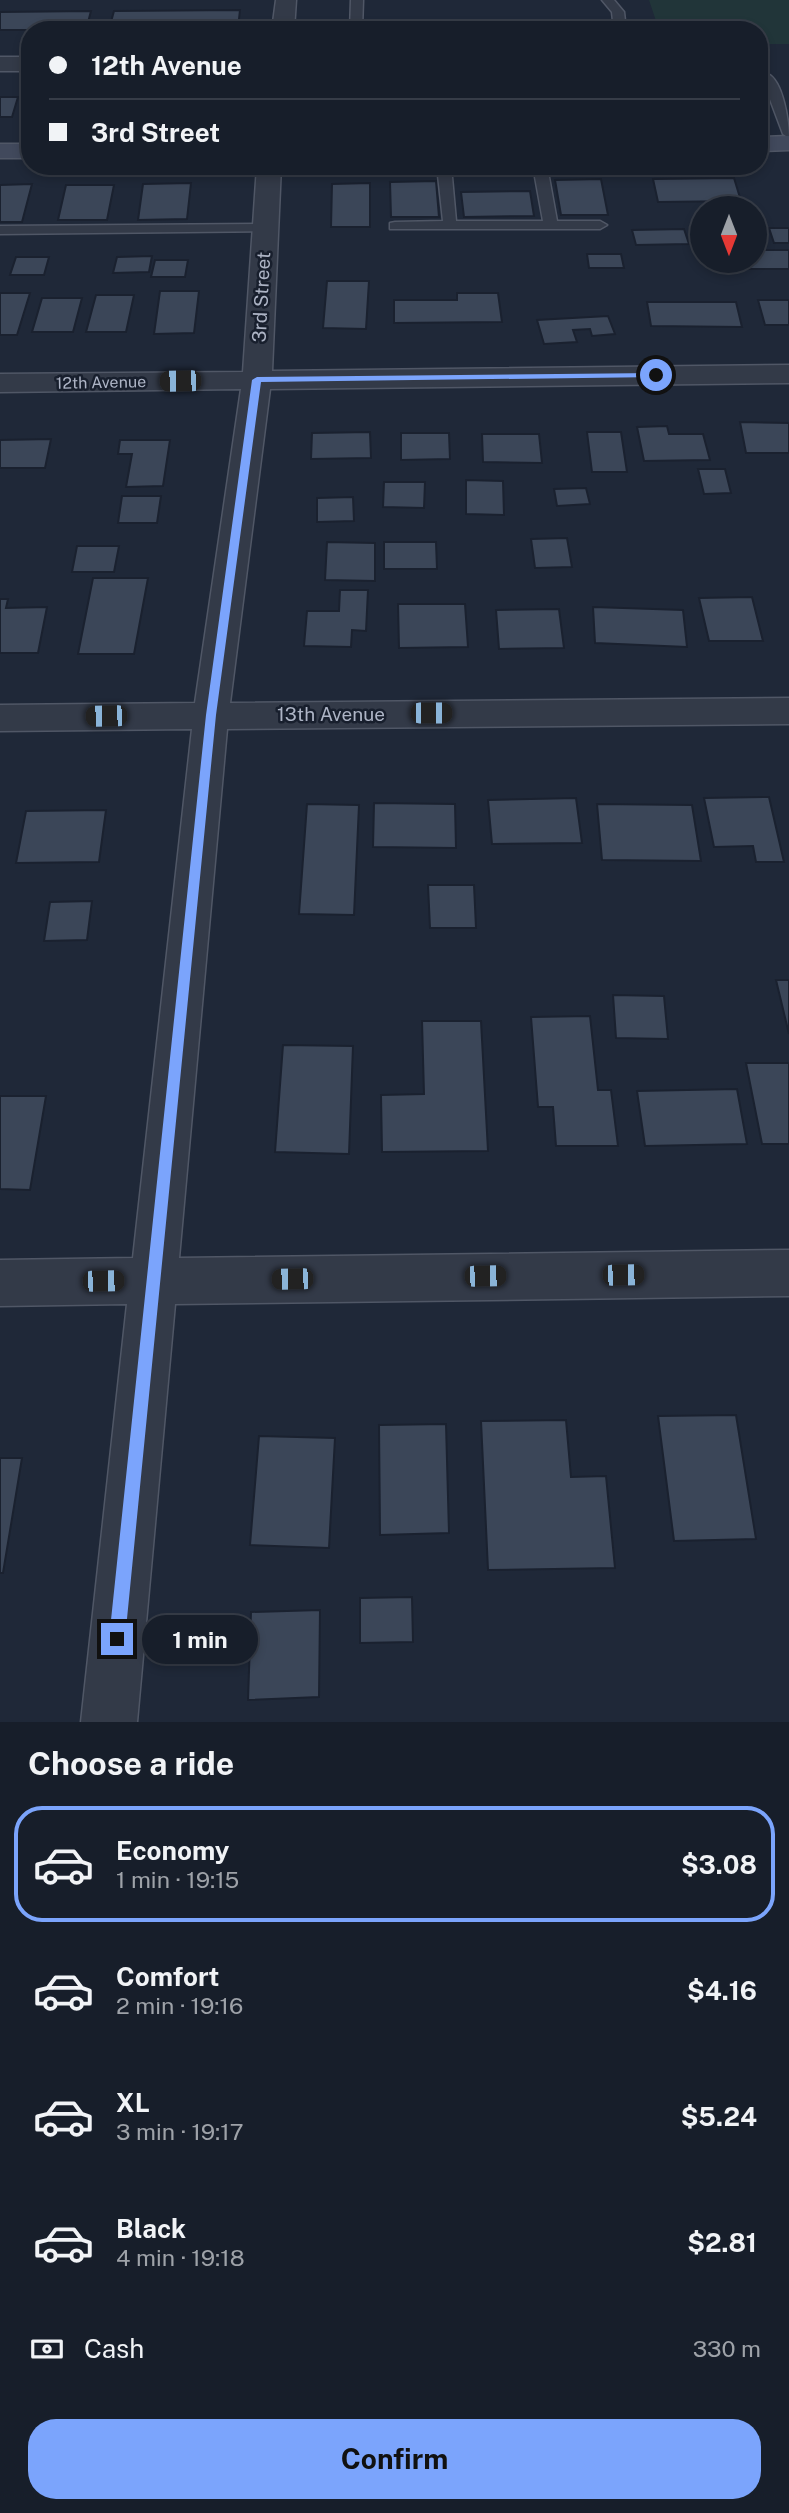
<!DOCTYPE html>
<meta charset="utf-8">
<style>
:root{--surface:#171e2a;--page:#202732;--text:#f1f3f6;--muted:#9ea2a8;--line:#363c47;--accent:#7ba4fc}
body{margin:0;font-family:"Public Sans",sans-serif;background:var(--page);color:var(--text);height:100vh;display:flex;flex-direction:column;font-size:26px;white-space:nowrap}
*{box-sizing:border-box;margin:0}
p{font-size:23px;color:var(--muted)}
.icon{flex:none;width:38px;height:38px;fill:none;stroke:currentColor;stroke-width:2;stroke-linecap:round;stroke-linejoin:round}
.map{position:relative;height:1722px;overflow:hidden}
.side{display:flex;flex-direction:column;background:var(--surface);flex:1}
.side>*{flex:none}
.top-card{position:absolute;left:21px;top:21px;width:747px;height:154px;border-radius:28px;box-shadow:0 4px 10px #0003,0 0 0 2px var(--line);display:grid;align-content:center;height:154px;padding:0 28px;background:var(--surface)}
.needle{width:46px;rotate:180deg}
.tools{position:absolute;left:690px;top:196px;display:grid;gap:14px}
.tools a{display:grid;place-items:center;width:77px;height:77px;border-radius:50%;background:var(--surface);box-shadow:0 4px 10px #0003,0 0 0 2px var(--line);font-size:35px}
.end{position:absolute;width:32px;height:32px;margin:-16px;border:9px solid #7ba4fc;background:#111;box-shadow:0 0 0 4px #111}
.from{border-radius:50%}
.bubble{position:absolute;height:49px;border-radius:24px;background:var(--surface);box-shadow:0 4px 10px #0003,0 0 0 2px var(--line);font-size:23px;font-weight:700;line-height:49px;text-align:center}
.car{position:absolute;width:21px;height:42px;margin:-21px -10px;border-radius:9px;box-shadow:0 0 5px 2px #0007;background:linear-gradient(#222 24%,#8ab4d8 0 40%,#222 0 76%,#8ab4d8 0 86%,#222 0)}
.top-card b{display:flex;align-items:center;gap:24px;height:66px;font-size:26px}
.top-card b+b{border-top:2px solid var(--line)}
.top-card i{width:18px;height:18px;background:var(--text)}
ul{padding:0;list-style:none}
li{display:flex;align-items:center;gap:21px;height:116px;margin:0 14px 10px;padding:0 14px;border:4px solid transparent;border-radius:28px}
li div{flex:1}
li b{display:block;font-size:26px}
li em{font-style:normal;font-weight:700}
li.selected{border-color:var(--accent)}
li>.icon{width:63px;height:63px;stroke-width:1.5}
h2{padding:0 28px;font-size:32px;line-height:84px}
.pay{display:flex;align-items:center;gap:18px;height:77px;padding:0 28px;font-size:26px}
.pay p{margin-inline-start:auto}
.cta{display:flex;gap:14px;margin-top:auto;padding:14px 28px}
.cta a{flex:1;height:80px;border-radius:28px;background:var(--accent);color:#111;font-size:28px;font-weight:700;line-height:80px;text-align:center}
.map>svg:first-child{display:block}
.green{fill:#213539}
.building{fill:#3b4658;stroke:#1a212f;stroke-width:2}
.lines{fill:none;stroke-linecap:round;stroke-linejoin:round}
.lane-casing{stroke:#505766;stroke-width:3}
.street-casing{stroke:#505766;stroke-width:3}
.secondary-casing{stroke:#505766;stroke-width:3}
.lane{fill:#333a48;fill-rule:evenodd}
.street{fill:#333a48;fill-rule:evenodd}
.secondary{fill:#41495c;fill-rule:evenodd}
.route{fill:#7ba4fc}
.labels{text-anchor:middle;stroke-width:5;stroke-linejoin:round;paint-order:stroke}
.far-street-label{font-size:16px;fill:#adb4c5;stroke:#181f2d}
.street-label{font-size:19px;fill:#adb4c5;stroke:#181f2d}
</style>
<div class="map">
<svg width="789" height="1722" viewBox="0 0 789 1722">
<rect width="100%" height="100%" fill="#1f2838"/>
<path class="green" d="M649,0H789V44H760V30H659Z"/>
<g class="building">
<path d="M240,10L238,28L109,29L114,11Z"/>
<path d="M91,11L86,30H0V12Z"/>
<path d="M0,97H18L12,117H0Z"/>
<path d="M734,178L741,201L658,202L653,179Z"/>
<path d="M601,179L608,215H561L555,180Z"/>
<path d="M436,181L439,217H391L390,182Z"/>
<path d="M191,183L187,219L138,220L143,184Z"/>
<path d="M370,183V227H331L332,184Z"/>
<path d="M32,184L22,222H0V185Z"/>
<path d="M66,185H114L107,220H58Z"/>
<path d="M530,191L534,216L464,217L461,192Z"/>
<path d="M769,228H789V243H774Z"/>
<path d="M684,229L689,244L636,245L632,230Z"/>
<path d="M754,250H789V269H744L742,261H754Z"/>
<path d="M587,254H621L624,268H589Z"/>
<path d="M152,256L149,272L113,273L117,257Z"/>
<path d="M16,257H49L44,275H10Z"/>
<path d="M155,260H188L185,277H151Z"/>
<path d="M705,261H733L734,266H706Z"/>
<path d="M327,281H369L366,329L323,328Z"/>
<path d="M160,291H199L194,333L154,334Z"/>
<path d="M0,293H30L17,335H0Z"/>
<path d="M457,293H498L502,322L394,323V300H457Z"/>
<path d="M96,295H134L126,332H86Z"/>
<path d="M42,298H82L73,332H32Z"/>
<path d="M758,300H789V325H765Z"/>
<path d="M647,302H736L742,327L651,326Z"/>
<path d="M608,316L615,334L592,336L590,329L573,330L577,342L544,344L537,320Z"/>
<path d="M740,422L789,423V453H746Z"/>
<path d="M667,426L669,434H703L710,460L644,461L637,427Z"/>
<path d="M370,432L371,458L311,459L312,433Z"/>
<path d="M587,432H621L627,472H592Z"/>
<path d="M401,433H449L450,459L401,460Z"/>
<path d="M482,434H539L542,463L483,462Z"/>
<path d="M51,439L45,468H0V440Z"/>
<path d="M120,440H170L163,486L126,487L132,454H118Z"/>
<path d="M698,469H725L731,493L704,494Z"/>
<path d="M466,480L503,481L504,515L466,514Z"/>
<path d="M384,482H425L424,508L383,507Z"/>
<path d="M586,488L590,504L557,506L554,489Z"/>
<path d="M122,496H161L157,523H118Z"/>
<path d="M353,497L354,521L317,522V498Z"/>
<path d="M567,538L572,567L535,568L531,539Z"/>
<path d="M327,542L375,543V581L325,580Z"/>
<path d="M384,542H436L437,569H384Z"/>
<path d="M77,546H119L114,572H72Z"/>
<path d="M93,578H148L134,654H78Z"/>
<path d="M340,590H368L366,631L352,630L351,647L304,646L307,611H339Z"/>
<path d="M752,597L763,641H709L699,598Z"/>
<path d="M0,599H8L6,608L47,607L38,653H0Z"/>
<path d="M398,604H465L468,647L399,648Z"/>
<path d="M593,607L683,610L687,647L595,643Z"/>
<path d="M559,609L564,648L499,649L496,610Z"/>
<path d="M769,797L784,862H756L753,846L714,847L704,798Z"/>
<path d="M576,798L582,843L492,844L488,800Z"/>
<path d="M374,803L455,804L456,848L373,847Z"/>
<path d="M307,804L359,805L354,915L299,914Z"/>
<path d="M597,804L692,805L701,861L602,860Z"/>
<path d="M106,810L99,862L16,863L26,811Z"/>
<path d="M428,885H474L476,928H430Z"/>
<path d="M92,901L87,940L44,941L50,902Z"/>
<path d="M776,980H789V1034Z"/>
<path d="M613,995L664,996L668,1039L616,1038Z"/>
<path d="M590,1016L598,1090H611L618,1146H556L553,1107H538L531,1017Z"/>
<path d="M422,1021H481L488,1151L382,1152L381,1095L424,1094Z"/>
<path d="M283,1045L353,1046L349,1154L275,1152Z"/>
<path d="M746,1063H789V1144H762Z"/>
<path d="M737,1089L747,1144L645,1146L637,1091Z"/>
<path d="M0,1096H46L30,1190L0,1189Z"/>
<path d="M736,1415L756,1539L674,1541L658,1416Z"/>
<path d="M566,1420L571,1477L606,1476L615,1568L488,1570L481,1421Z"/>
<path d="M446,1424L449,1533L380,1535L379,1425Z"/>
<path d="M259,1436L335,1438L329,1548L250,1545Z"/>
<path d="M0,1458H22L3,1573H0Z"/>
<path d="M412,1597L413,1642L360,1643V1598Z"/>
<path d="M320,1610L319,1697L248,1700L251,1612Z"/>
</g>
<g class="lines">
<g class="lane-casing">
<g id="lane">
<path d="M351,0H363L362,30H350Z"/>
<path d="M602,0H614L624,12L626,30H614L612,12Z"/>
<path d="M768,74C783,81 789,122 789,138L783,134L762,78Z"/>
<path d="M437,166H451L456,221H543L533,166H547L557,221H600L607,225L600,229H390V223L395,222L443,221Z"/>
<path d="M265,224L272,228L270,231L0,234V226Z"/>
</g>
</g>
<g class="street-casing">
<g id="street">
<path d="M276,0H296L294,30H272Z"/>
<rect x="0" y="57" width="30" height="14"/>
<path d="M257,166H281L272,371L789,365V383L270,389L230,703L789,698V724L227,729L179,1258L789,1250V1296L175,1304L137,1722H81L127,1304L0,1306V1260L133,1258L192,729L0,731V705L195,703L241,389L0,392V374L243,372Z"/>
</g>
</g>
<g class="secondary-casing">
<g id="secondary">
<path d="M789,136V150L760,151V137Z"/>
<rect x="0" y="144" width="30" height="14"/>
</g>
</g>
<use href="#lane" class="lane"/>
<use href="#street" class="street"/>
<use href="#secondary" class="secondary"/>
</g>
<path class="route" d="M656,373L659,377L261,382L216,715L125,1639L123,1645L117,1647L112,1645L109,1639L206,715L252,380L257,377Z"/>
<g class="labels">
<g class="far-street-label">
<text transform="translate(101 382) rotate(-1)" y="6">12th Avenue</text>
</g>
<g class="street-label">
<text transform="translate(261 297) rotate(-87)" y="7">3rd Street</text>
<text x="331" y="721">13th Avenue</text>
</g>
</g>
</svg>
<div class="tools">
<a><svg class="needle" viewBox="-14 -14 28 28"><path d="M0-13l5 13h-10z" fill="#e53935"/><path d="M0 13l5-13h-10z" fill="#9ea2a8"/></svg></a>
</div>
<i class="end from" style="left:656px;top:375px"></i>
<i class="end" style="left:117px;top:1639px"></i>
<div class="bubble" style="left:142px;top:1615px;width:116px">1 min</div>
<i class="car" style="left:180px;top:381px;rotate:269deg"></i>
<i class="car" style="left:431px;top:713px;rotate:90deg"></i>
<i class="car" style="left:106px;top:716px;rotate:269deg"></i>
<i class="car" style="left:623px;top:1275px;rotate:89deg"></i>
<i class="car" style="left:485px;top:1276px;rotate:89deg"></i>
<i class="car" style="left:292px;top:1279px;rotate:269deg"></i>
<i class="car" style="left:103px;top:1281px;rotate:89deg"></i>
<div class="top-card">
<b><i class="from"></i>12th Avenue</b>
<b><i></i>3rd Street</b>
</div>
</div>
<section class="side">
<h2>Choose a ride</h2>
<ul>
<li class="selected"><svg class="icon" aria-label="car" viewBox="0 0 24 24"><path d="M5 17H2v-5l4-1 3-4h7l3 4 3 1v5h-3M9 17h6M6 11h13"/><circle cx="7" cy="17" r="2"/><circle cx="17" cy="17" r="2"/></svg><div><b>Economy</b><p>1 min · 19:15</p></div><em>$3.08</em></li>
<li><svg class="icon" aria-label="car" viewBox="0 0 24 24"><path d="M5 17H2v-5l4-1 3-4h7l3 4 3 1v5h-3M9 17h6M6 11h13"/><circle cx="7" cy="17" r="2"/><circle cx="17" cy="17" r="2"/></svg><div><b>Comfort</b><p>2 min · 19:16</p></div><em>$4.16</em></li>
<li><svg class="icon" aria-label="car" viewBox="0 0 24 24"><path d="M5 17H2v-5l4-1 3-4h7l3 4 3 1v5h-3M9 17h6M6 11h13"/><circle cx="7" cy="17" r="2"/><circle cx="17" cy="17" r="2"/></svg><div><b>XL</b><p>3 min · 19:17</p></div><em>$5.24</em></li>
<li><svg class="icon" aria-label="car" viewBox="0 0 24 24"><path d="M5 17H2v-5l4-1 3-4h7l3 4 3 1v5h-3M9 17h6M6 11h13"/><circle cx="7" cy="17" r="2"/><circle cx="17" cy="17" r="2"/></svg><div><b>Black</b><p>4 min · 19:18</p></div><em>$2.81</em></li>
</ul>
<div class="pay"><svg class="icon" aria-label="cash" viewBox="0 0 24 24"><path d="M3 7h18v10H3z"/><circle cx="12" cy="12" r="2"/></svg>Cash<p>330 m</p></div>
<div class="cta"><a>Confirm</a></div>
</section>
